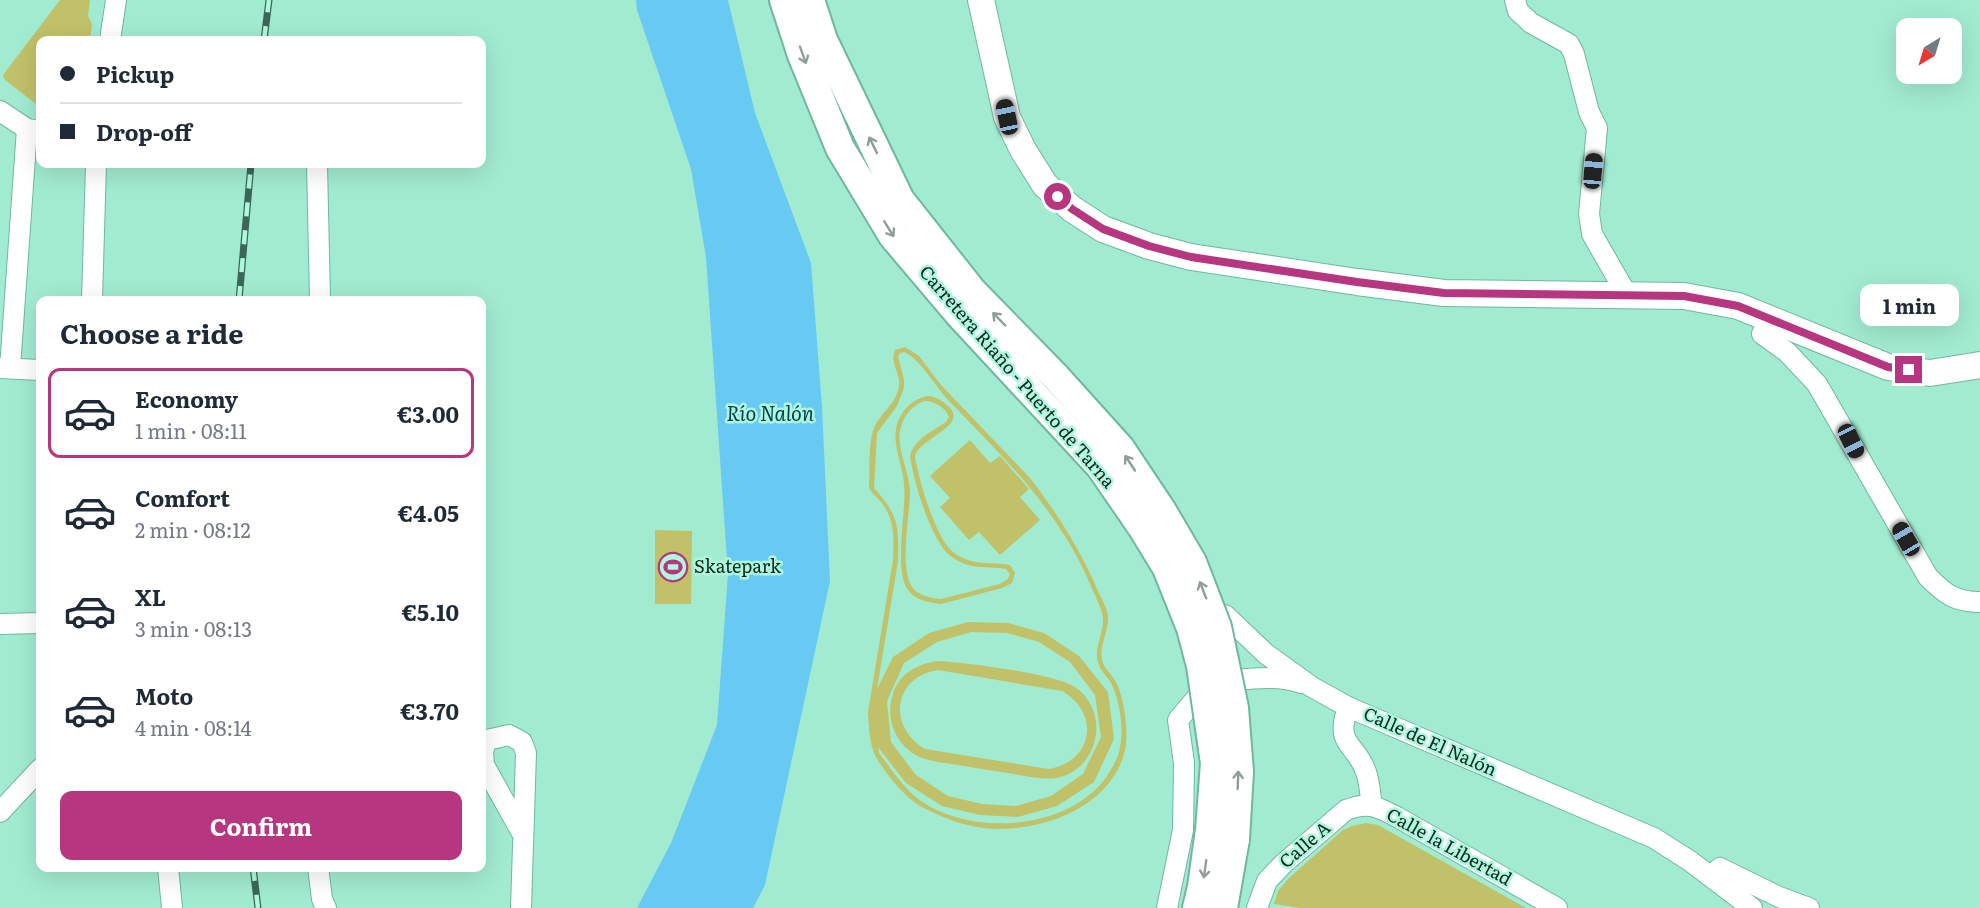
<!DOCTYPE html>
<meta charset="utf-8">
<style>
:root{--surface:#fff;--page:#f2f2f3;--text:#1f2937;--muted:#747a83;--line:#e0e1e3;--accent:#b63680}
body{margin:0;font-family:Literata,serif;background:var(--page);color:var(--text);height:100vh;display:flex;flex-direction:column;font-size:22px;white-space:nowrap}
*{box-sizing:border-box;margin:0}
p{font-size:20px;color:var(--muted)}
.icon{flex:none;width:33px;height:33px;fill:none;stroke:currentColor;stroke-width:2;stroke-linecap:round;stroke-linejoin:round}
.map{position:relative;flex:1;overflow:hidden}
.drawer{position:absolute;left:36px;top:296px;width:450px;height:576px;display:flex;flex-direction:column;background:var(--surface);border-radius:12px;box-shadow:0 6px 24px #0002}
.drawer>*{flex:none}
.top-card{position:absolute;left:36px;top:36px;width:450px;height:132px;border-radius:12px;box-shadow:0 6px 24px #0002;display:grid;align-content:center;height:132px;padding:0 24px;background:var(--surface)}
.needle{width:39px;rotate:218deg}
.buttons{position:absolute;left:1896px;top:18px;display:grid;gap:12px}
.buttons a{display:grid;place-items:center;width:66px;height:66px;border-radius:12px;background:var(--surface);box-shadow:0 6px 24px #0002;font-size:30px}
.end{position:absolute;width:27px;height:27px;margin:-14px;border:8px solid #b63680;background:#fff;box-shadow:0 0 0 3px #fff}
.from{border-radius:50%}
.bubble{position:absolute;height:42px;border-radius:12px;background:var(--surface);box-shadow:0 6px 24px #0002;font-size:20px;font-weight:700;line-height:42px;text-align:center}
.car{position:absolute;width:18px;height:36px;margin:-18px -9px;border-radius:8px;box-shadow:0 0 4px 2px #0007;background:linear-gradient(#222 24%,#8ab4d8 0 40%,#222 0 76%,#8ab4d8 0 86%,#222 0)}
.top-card b{display:flex;align-items:center;gap:21px;height:57px;font-size:22px}
.top-card b+b{border-top:2px solid var(--line)}
.top-card i{width:15px;height:15px;background:var(--text)}
ul{padding:0;list-style:none}
li{display:flex;align-items:center;gap:18px;height:90px;margin:0 12px 9px;padding:0 12px;border:3px solid transparent;border-radius:12px}
li div{flex:1}
li b{display:block;font-size:22px}
li em{font-style:normal;font-weight:700}
li.on{border-color:var(--accent)}
li>.icon{width:54px;height:54px;stroke-width:1.5}
h2{padding:0 24px;font-size:27px;line-height:72px}
.primary-button{display:flex;gap:12px;margin-top:auto;padding:12px 24px}
.primary-button a{flex:1;height:69px;border-radius:12px;background:var(--accent);color:#fff;font-size:24px;font-weight:700;line-height:69px;text-align:center}
.map>svg:first-child{display:block}
.green{fill:#c1c16a;fill-rule:evenodd}
.water{fill:#68c9f3}
.lines{fill:none;stroke-linecap:round;stroke-linejoin:round}
.minor-casing{stroke:#6fb89e;stroke-width:22}
.major-casing{stroke:#6fb89e;stroke-width:28}
.highway-casing{stroke:#6fb89e;stroke-width:32}
.minor{stroke:#fff;stroke-width:20}
.major{stroke:#fff;stroke-width:26}
.highway{stroke:#fff;stroke-width:28}
.rail-casing{stroke:#3a6758;stroke-width:7}
.rail{stroke:#aef9dd;stroke-width:4.5;stroke-dasharray:14;stroke-linecap:butt}
.highway-bridge-casing{stroke:#6fb89e;stroke-width:32;stroke-linecap:butt}
.highway-bridge{stroke:#fff;stroke-width:28}
.oneway{stroke:#909e99}
.route{stroke:#b63680;stroke-width:8}
.labels{text-anchor:middle;stroke-width:5;stroke-linejoin:round;paint-order:stroke}
.street-label{font-size:18px;fill:#08271d;stroke:#aef9dd}
.poi-label{font-size:18px;fill:#08271d;stroke:#aef9dd;text-anchor:start}
.water-label{font-size:20px;font-style:italic;fill:#003d52;stroke:#aef9dd}
</style>
<div class="map">
<svg width="1980" height="908" viewBox="0 0 1980 908">
<rect width="100%" height="100%" fill="#a1ebd0"/>
<g class="green">
<path d="M60,0H90L88,16L92,24L90,40H40V107L5,80L3,75Z"/>
<path d="M905,347L919,356L941,385L1030,478C1057,513 1081,551 1098,591C1101,598 1107,608 1108,616C1109,631 1099,645 1102,660C1104,669 1110,672 1114,679C1124,693 1129,733 1125,750C1112,806 1046,830 995,829C970,828 944,819 922,807C904,797 886,774 876,757C869,744 869,726 868,712L893,560C894,540 895,520 882,503C878,498 872,494 869,488C870,472 868,447 873,431C878,414 896,406 899,386C901,373 889,363 895,350ZM904,352C921,359 936,388 950,402C1005,459 1058,509 1090,584C1094,594 1100,604 1102,613C1107,629 1093,646 1098,662C1100,672 1108,676 1112,685C1120,703 1124,728 1120,747C1119,757 1112,768 1107,776C1070,830 973,837 921,801C904,789 892,770 879,753L878,747L906,783L942,806L980,815L1018,817L1057,806L1094,782L1114,739L1108,692L1079,656L1044,633L1008,623L968,622L929,633L893,657L877,689L898,561C899,524 898,515 874,488L877,433L897,406L904,388V380L898,356L900,353ZM971,632L1007,633L1039,642L1070,662L1095,695L1101,737L1083,774L1051,796L1016,806L982,804L948,796L916,775L891,742L887,701L904,663L937,642Z"/>
<path d="M930,396C938,398 944,402 950,408C967,426 919,439 915,456C918,478 934,531 949,548C954,554 960,557 968,560C982,565 996,562 1010,565L1015,573L1012,583L1002,588L941,604C930,603 915,600 908,590C893,569 907,510 904,484C903,466 893,447 896,429C899,412 913,397 930,396ZM925,401C935,401 946,408 949,417L946,422C933,431 914,439 910,456C914,482 927,526 943,548C948,556 956,560 965,564C979,569 993,566 1006,569L1010,574L1008,579L1000,584L941,599C932,599 917,595 912,587C899,567 910,515 910,491C909,470 895,447 901,427C904,415 913,404 925,401Z"/>
<path d="M970,440L990,463L1000,456L1029,489L1020,497L1040,520L1000,555L979,532L969,540L940,507L950,498L930,476Z"/>
<path d="M655,530L692,531L691,604H655Z"/>
<path d="M937,661C963,662 1056,674 1075,687C1109,710 1101,765 1061,777C1049,780 1037,778 1025,776C1003,772 980,769 958,765C946,763 933,762 922,758C897,748 884,720 893,694C899,674 917,664 937,661ZM938,670L1062,691C1100,712 1094,761 1049,769L925,749C887,727 893,677 938,670Z"/>
<path d="M1366,823L1378,825L1526,908H1300L1274,904L1278,891L1288,879L1343,830L1352,826Z"/>
</g>
<path class="water" d="M636,0H728L755,113L811,263L822,407L830,581L765,885L753,908H637L671,843L717,725L728,574L706,257L691,169L637,10Z"/>
<g class="lines">
<g class="minor-casing">
<g id="minor">
<path d="M1515,0L1518,11L1531,23L1569,44L1574,54L1589,112L1597,128L1589,214L1592,234L1627,295"/>
<path d="M110,40L116,0"/>
<path d="M0,111L27,129L40,131"/>
<path d="M317,164L320,300"/>
<path d="M92,300L96,164"/>
<path d="M1770,319L1762,334L1787,352L1817,384L1928,577C1945,594 1955,602 1980,602"/>
<path d="M0,368L40,370"/>
<path d="M10,368L27,129"/>
<path d="M1225,615L1266,654L1312,687L1348,707L1654,838L1690,861L1752,908"/>
<path d="M0,624L40,623"/>
<path d="M1348,707C1334,747 1356,742 1366,772C1370,783 1370,795 1372,806"/>
<path d="M0,812L40,769"/>
<path d="M168,867L172,908"/>
<path d="M318,867L322,899L326,908"/>
<path d="M1710,876L1720,868L1779,897L1809,908"/>
<path d="M521,908L526,753L522,742L509,735L487,740L483,751L484,765L523,835"/>
<path d="M1167,908L1183,830L1184,763L1178,720L1210,682C1237,681 1276,673 1301,683"/>
<path d="M1257,908L1267,881L1283,864L1346,810C1368,801 1378,807 1397,817L1557,908"/>
</g>
</g>
<g class="major-casing">
<path id="major" d="M981,0L1007,117L1023,150L1045,185L1072,209L1103,229L1149,246L1191,257L1357,282L1444,293L1684,296L1738,306L1888,367L1930,373L1980,365"/>
</g>
<g class="highway-casing">
<g id="highway">
<path d="M784,0L802,55L840,148L893,236L959,314L1100,466L1142,527"/>
<path d="M810,0L823,40L900,200L972,291L1056,377L1120,448L1162,511"/>
<path d="M1197,908L1202,887L1210,830"/>
<path d="M1223,908L1235,839"/>
</g>
</g>
<use href="#minor" class="minor"/>
<use href="#major" class="major"/>
<use href="#highway" class="highway"/>
<g class="rail-casing">
<g id="rail">
<path d="M264,40L269,0"/>
<path d="M239,300L251,164"/>
<path d="M253,867L258,908"/>
</g>
</g>
<use href="#rail" class="rail"/>
<g class="highway-bridge-casing">
<g id="highway-bridge">
<path d="M1162,511L1192,562L1217,627L1234,708L1239,772L1235,839"/>
<path d="M1142,527L1167,568L1191,628L1201,666L1215,763L1210,830"/>
</g>
</g>
<use href="#highway-bridge" class="highway-bridge"/>
</g>
<defs><path id="oneway-shaft" d="M-6 0H5M1.5-3L5.5 0L1.5 3" fill="none" stroke-width="1.6" stroke-linecap="round" stroke-linejoin="round" transform="scale(1.5)"/></defs>
<g class="oneway">
<use href="#oneway-shaft" transform="translate(803 55) rotate(70)"/>
<use href="#oneway-shaft" transform="translate(873 145) rotate(-116)"/>
<use href="#oneway-shaft" transform="translate(889 229) rotate(58)"/>
<use href="#oneway-shaft" transform="translate(999 319) rotate(-134)"/>
<use href="#oneway-shaft" transform="translate(1130 463) rotate(-124)"/>
<use href="#oneway-shaft" transform="translate(1203 590) rotate(-111)"/>
<use href="#oneway-shaft" transform="translate(1238 780) rotate(-88)"/>
<use href="#oneway-shaft" transform="translate(1205 869) rotate(98)"/>
</g>
<g class="lines">
<path class="route" d="M1058,197L1072,209L1103,229L1149,246L1191,257L1357,282L1444,293L1684,296L1738,306L1888,367L1909,370"/>
</g>
<defs>
<g id="stadium-ring" transform="scale(1.5)"><circle r="9.5" fill="#aef9dd" stroke="#b63680" stroke-width="1.5"/><path d="M0-5a6.5 5 0 1 0 0 10a6.5 5 0 1 0 0-10ZM-3.5-1.8h7v3.6h-7Z" fill="#b63680"/></g>
</defs>
<g fill-rule="evenodd">
<use href="#stadium-ring" x="673" y="567"/>
</g>
<g class="labels">
<g class="street-label">
<text transform="translate(1017 377) rotate(49)" y="6">Carretera Riaño - Puerto de Tarna</text>
<text transform="translate(1430 742) rotate(24)" y="6">Calle de El Nalón</text>
<text transform="translate(1305 845) rotate(-41)" y="6">Calle A</text>
<text transform="translate(1449 847) rotate(29)" y="6">Calle la Libertad</text>
</g>
<g class="poi-label">
<text x="694" y="573">Skatepark</text>
</g>
<g class="water-label">
<text x="770" y="421">Río Nalón</text>
</g>
</g>
</svg>
<div class="buttons">
<a><svg class="needle" viewBox="-14 -14 28 28"><path d="M0-13l5 13h-10z" fill="#e53935"/><path d="M0 13l5-13h-10z" fill="#747a83"/></svg></a>
</div>
<i class="end from" style="left:1058px;top:197px"></i>
<i class="end" style="left:1909px;top:370px"></i>
<div class="bubble" style="left:1860px;top:284px;width:99px">1 min</div>
<i class="car" style="left:1007px;top:117px;rotate:348deg"></i>
<i class="car" style="left:1593px;top:171px;rotate:5deg"></i>
<i class="car" style="left:1851px;top:441px;rotate:154deg"></i>
<i class="car" style="left:1906px;top:539px;rotate:330deg"></i>
<div class="top-card">
<b><i class="from"></i>Pickup</b>
<b><i></i>Drop-off</b>
</div>
<section class="drawer">
<h2>Choose a ride</h2>
<ul>
<li class="on"><svg class="icon" aria-label="car" viewBox="0 0 24 24"><path d="M5 17H2v-5l4-1 3-4h7l3 4 3 1v5h-3M9 17h6M6 11h13"/><circle cx="7" cy="17" r="2"/><circle cx="17" cy="17" r="2"/></svg><div><b>Economy</b><p>1 min · 08:11</p></div><em>€3.00</em></li>
<li><svg class="icon" aria-label="car" viewBox="0 0 24 24"><path d="M5 17H2v-5l4-1 3-4h7l3 4 3 1v5h-3M9 17h6M6 11h13"/><circle cx="7" cy="17" r="2"/><circle cx="17" cy="17" r="2"/></svg><div><b>Comfort</b><p>2 min · 08:12</p></div><em>€4.05</em></li>
<li><svg class="icon" aria-label="car" viewBox="0 0 24 24"><path d="M5 17H2v-5l4-1 3-4h7l3 4 3 1v5h-3M9 17h6M6 11h13"/><circle cx="7" cy="17" r="2"/><circle cx="17" cy="17" r="2"/></svg><div><b>XL</b><p>3 min · 08:13</p></div><em>€5.10</em></li>
<li><svg class="icon" aria-label="car" viewBox="0 0 24 24"><path d="M5 17H2v-5l4-1 3-4h7l3 4 3 1v5h-3M9 17h6M6 11h13"/><circle cx="7" cy="17" r="2"/><circle cx="17" cy="17" r="2"/></svg><div><b>Moto</b><p>4 min · 08:14</p></div><em>€3.70</em></li>
</ul>
<div class="primary-button"><a>Confirm</a></div>
</section>
</div>
